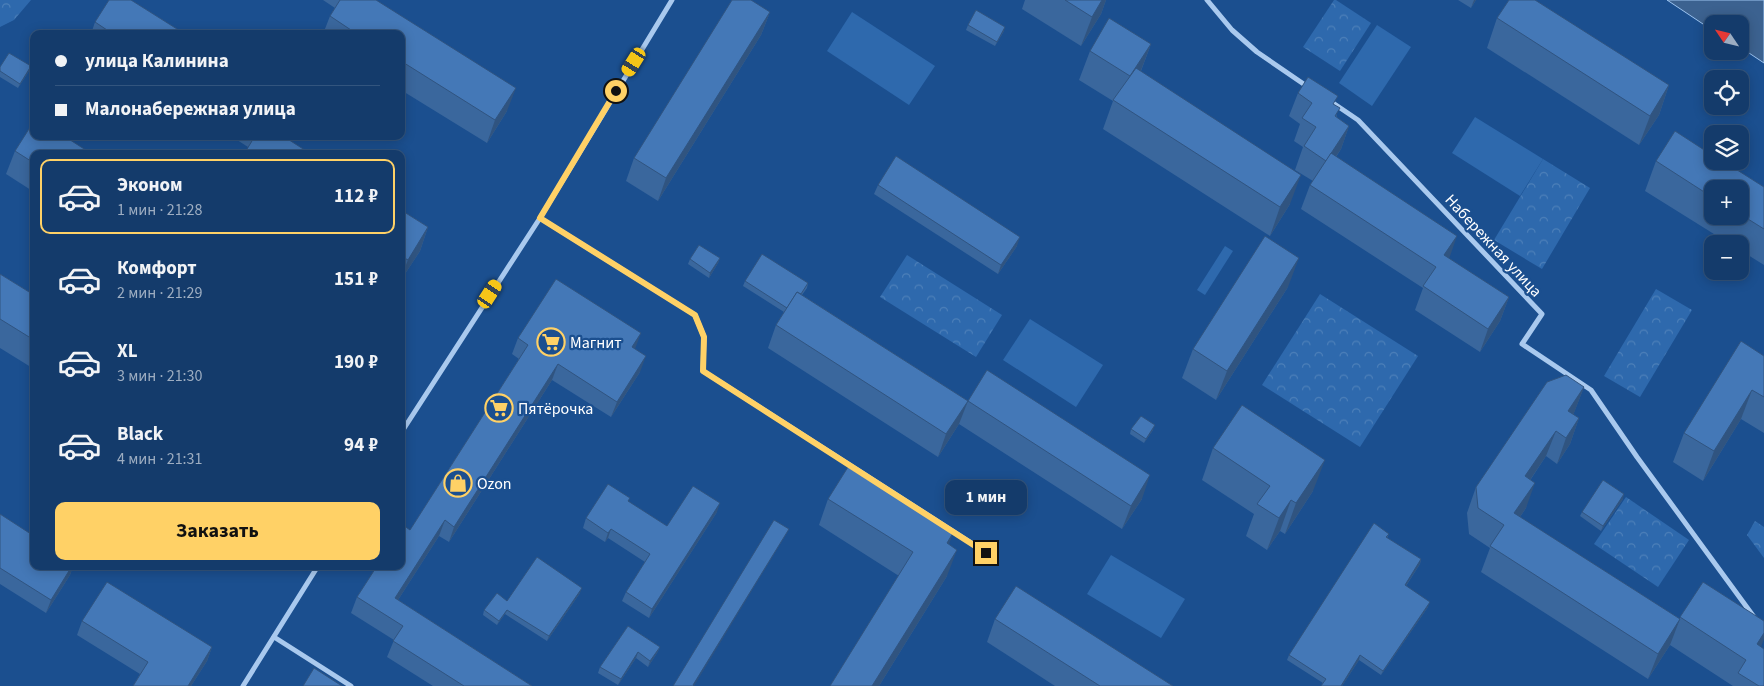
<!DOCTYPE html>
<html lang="ru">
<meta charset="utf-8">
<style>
:root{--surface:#143b6b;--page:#214673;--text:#f1f3f6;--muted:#9dadc1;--line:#33557e;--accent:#ffd166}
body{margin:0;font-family:"Source Sans 3",sans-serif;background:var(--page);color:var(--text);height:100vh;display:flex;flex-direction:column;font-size:19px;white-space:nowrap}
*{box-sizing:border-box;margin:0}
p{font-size:16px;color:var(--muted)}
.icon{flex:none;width:28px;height:28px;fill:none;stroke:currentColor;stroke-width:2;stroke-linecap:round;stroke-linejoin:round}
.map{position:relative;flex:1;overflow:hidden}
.sheet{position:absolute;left:30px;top:150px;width:375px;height:420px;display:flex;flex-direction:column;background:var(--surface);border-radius:10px;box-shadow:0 2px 12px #0003,0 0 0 1px var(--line)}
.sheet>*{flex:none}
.guide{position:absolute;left:30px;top:30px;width:375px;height:110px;border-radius:10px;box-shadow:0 2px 12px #0003,0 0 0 1px var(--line);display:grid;align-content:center;height:110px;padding:0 25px;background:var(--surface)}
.needle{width:32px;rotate:305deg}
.buttons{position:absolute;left:1704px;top:15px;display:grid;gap:10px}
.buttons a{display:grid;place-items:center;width:45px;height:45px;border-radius:10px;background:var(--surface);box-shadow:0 2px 12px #0003,0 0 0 1px var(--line);font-size:25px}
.end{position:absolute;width:22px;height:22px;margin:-11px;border:6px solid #ffd166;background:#111;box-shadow:0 0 0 2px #111}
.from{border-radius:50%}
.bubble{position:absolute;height:35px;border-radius:10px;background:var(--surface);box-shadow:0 2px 12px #0003,0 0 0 1px var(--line);font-size:16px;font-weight:700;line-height:35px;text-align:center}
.car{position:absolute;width:15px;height:30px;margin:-15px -8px;border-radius:6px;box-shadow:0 0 4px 1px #0007;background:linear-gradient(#f5c518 24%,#345 0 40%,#f5c518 0 76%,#345 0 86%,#f5c518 0)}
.guide b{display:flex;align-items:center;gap:18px;height:48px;font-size:19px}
.guide b+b{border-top:1px solid var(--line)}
.guide i{width:12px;height:12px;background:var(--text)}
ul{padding:9px 0 0;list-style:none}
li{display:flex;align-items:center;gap:15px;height:75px;margin:0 10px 8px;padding:0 15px;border:2px solid transparent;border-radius:10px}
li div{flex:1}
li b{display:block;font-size:19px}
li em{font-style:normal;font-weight:700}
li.current{border-color:var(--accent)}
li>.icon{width:45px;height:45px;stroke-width:1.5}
.action{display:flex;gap:10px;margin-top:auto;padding:10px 25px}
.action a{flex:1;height:58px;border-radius:10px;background:var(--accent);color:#111;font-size:20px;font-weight:700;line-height:58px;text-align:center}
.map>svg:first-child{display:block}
.grass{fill:#2e69ad}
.park{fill:url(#park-crowns)}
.water{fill:#3c6290;stroke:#9cc4f0}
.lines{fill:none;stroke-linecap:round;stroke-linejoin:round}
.minor{stroke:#a9c9ee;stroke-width:5}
.wall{fill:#3a679d;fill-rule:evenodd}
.shaded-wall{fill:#305480}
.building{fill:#4478b7;stroke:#305480}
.route{stroke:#ffd166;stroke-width:6}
.labels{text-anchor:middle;stroke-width:4.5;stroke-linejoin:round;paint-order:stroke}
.street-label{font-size:16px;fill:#fff;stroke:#1b4f8f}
.poi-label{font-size:16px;fill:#fff;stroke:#1b4f8f;text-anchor:start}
</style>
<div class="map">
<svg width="1764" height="686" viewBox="0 0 1764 686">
<defs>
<pattern id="park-crowns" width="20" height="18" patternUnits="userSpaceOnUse" patternTransform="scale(1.25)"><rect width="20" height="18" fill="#2e69ad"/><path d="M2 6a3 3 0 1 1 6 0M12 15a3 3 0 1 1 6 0" fill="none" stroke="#4d80b9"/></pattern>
</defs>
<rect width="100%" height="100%" fill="#1b4f8f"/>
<g class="grass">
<path d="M852,12L935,66L909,105L827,51Z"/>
<path d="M1377,25L1411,47L1372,106L1339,83Z"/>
<path d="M1475,117L1543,159L1520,196L1452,153Z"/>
<path d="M1225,246L1233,251L1205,295L1197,290Z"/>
<path d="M1030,319L1103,365L1076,407L1003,360Z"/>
<path d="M1111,555L1185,599L1161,638L1087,594Z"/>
</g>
<g class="park">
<path d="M0,0H31L14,20L0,27Z"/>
<path d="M1334,0H1336L1371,23L1340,71L1303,47Z"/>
<path d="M1543,159L1590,188L1542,269L1494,240Z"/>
<path d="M907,255L1002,315L976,357L880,297Z"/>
<path d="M1656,289L1692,310L1640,397L1604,376Z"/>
<path d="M1320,294L1418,356L1360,447L1262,385Z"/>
<path d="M1626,497L1689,540L1658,587L1594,544Z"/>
<path d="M1755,521L1764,527V558L1747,535Z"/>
</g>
<path class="water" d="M1667,0H1764V63L1740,47V24H1712V30Z"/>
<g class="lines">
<g class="minor">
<path d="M1207,0L1232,30L1257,52L1308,87"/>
<path d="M1330,101L1358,120L1542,314L1522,344L1591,390L1637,457L1754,617"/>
<path d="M540,218L695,315L704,337L703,371L987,553"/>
<path d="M401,433L540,218L672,0"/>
<path d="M274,637L351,686"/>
<path d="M243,686L318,566"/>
</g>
</g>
<g class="wall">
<path d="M323,0H376L507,111L487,143L401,90V34H323L330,16L335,8Z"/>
<path d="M1025,0H1106L1101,14L1081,46L1022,9Z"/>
<path d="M1458,0H1476L1471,8Z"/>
<path d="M770,12L761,35L658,201L626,181L634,158Z"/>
<path d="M1497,18L1669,85L1659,115L1639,145L1487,48Z"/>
<path d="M95,22L185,34H91Z"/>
<path d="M968,25L1004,31L995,46L966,30Z"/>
<path d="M1151,44L1141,71L1290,204L1270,236L1103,129L1113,101L1079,80L1090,51Z"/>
<path d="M0,67L29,71L18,88L0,77Z"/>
<path d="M1298,93L1335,105L1337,118L1349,126L1341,149L1336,157L1449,259L1509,297L1500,321L1480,352L1415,310L1423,288L1301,209L1310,185L1313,181L1295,170L1303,147L1294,141L1300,124L1289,116Z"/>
<path d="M231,136H283L248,147Z"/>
<path d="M15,151L34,154V192L6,174Z"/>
<path d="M1656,161L1764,187V265L1740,250V244H1730L1645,191ZM1712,189H1740V216H1712Z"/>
<path d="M878,185L1017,246L998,274L874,194Z"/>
<path d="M401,210L428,227L420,251L401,280Z"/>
<path d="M720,258L718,263L709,278L688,264L690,259Z"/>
<path d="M0,274L34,295V369L0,348Z"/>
<path d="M745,281L808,283L807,288L802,295L968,401L1142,499L1122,529L959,424L938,457L768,348L776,325L784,312L743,286Z"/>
<path d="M1288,287L1216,400L1182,378L1193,349Z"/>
<path d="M518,338L635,349L640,372L611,417L552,380L449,542L439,536L398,600L532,686H433L387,657L394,640L351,613L357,597L410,530L519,359L512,354Z"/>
<path d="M1764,356V433L1741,419L1703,481L1673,462L1684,433Z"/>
<path d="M1584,387L1573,415L1579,418L1570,444L1557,464L1546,456L1531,479L1526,508L1520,517L1680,619V617L1761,647L1764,686H1733L1670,645L1648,679L1481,572L1490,548L1469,534L1467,513L1476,487Z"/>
<path d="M1131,429L1153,430L1144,443L1130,434Z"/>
<path d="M1213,448L1313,491L1285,534L1280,531L1267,550L1246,536L1254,514L1202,480Z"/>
<path d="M828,499L949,545L947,576L879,686H830L899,576L819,525Z"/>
<path d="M1623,499L1601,531L1580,516L1582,512Z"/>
<path d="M629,502L667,526L717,512L649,618L622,601L626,592L645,562L608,538L605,542L583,528L586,518Z"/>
<path d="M0,514L34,566H73L70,575L46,613L0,584Z"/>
<path d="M1389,534L1387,538L1421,559L1420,564L1406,586L1428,607L1381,675L1359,660L1342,686H1321L1323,683L1287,660L1289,655Z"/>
<path d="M580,593L547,641L505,614L497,625L483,615L484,610L507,601Z"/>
<path d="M995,619L1173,686H1055L987,642Z"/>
<path d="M82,621L212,647L207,661L191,686H133L140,674L77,635Z"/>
<path d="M628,626L660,647L657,653L648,667L636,658L618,685L598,673L600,667Z"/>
</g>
<g class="shaded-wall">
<path d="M1102,0H1106L1101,14L1081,46L1092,17Z"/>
<path d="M1474,0H1476L1471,8Z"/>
<path d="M770,12L761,35L658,201L666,178Z"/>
<path d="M1005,27L1004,31L995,46L997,42Z"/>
<path d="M1151,44L1140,73L1120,105L1130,76Z"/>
<path d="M31,66L29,71L18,88L20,84Z"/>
<path d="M1669,85L1659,115L1639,145L1650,116Z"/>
<path d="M516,88L507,111L487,143L495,120Z"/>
<path d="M1349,126L1341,149L1317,184L1326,161Z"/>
<path d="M1301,175L1290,204L1270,236L1280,207Z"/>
<path d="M428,227L420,251L401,280V277L408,260Z"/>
<path d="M1457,236L1449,259L1444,255Z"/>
<path d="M1020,237L1017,246L998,274L1001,265Z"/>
<path d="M720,258L718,263L709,278L710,273Z"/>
<path d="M1299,258L1288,287L1216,400L1227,371Z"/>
<path d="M1509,297L1500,321L1480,352L1488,329Z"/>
<path d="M641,333L635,349L626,363L632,347Z"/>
<path d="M646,356L640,372L611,417L617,402Z"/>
<path d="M558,364L552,380L449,542L454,527Z"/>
<path d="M1584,387L1574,413L1560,434L1568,411Z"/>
<path d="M1752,390L1741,419L1703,481L1714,451Z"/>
<path d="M968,401L959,424L938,457L946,434Z"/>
<path d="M1579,418L1570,444L1557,464L1566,438Z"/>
<path d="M1155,425L1153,430L1144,443L1146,439Z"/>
<path d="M1556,431L1546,456L1516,501L1525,476Z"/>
<path d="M1325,460L1313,491L1285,534L1296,503Z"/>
<path d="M1150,475L1142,499L1122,529L1131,506Z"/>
<path d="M1535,483L1526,508L1505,539L1514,513Z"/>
<path d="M1624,494L1623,499L1601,531L1603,526Z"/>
<path d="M1291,500L1280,531L1267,550L1279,518Z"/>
<path d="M720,503L717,512L649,618L652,609Z"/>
<path d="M445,520L439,536L389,614L395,598Z"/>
<path d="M611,529L608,538L605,542L608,533Z"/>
<path d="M789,529L787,533L694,686H693Z"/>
<path d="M953,533L944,559L947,543Z"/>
<path d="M957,550L947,576L879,686H872Z"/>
<path d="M1421,559L1420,564L1403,590L1405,585Z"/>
<path d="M72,566H73L70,575L46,613L51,600Z"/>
<path d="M582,588L580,593L547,641L549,636Z"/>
<path d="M1430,602L1428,607L1381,675L1383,671Z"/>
<path d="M507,610L505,614L497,625L499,621Z"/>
<path d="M1680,619L1670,645L1648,679L1658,654Z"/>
<path d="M1764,633V639L1759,652L1757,644Z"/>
<path d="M212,647L207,661L191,686H188Z"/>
<path d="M660,647L657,653L648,667L650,661Z"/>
<path d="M638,652L636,658L618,685L621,679Z"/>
<path d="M1360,655L1359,660L1342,686H1341Z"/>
</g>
<g class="building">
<path d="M109,0H131L185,34H113L95,22Z"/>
<path d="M340,0H376L516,88L495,120L401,61V34H357L330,16Z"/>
<path d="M732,0H751L770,12L666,178L634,158Z"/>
<path d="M1065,0H1102L1092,17Z"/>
<path d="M1509,0H1535L1669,85L1650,116L1497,18Z"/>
<path d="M976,10L1005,27L997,42L968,25Z"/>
<path d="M1109,18L1151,44L1130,76L1090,51Z"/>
<path d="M9,53L31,66L20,84L0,71V67Z"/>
<path d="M1136,68L1301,175L1280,207L1113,100Z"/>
<path d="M1308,77L1338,96L1333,104L1340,108L1335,116L1349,126L1326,161L1304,146L1316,127L1302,118L1312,103L1298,93Z"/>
<path d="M34,121V136H64L92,154H34V163L15,151Z"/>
<path d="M1675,131L1712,155V161H1723L1764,187V229L1740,214V189H1712V197L1656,161Z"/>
<path d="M255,136H283L311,154H244Z"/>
<path d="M1331,153L1457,236L1444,255L1509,297L1488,329L1423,286L1436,267L1310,185Z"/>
<path d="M896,156L1020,237L1001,265L878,185Z"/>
<path d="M401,210L428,227L408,260L401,256Z"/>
<path d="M1265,236L1299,258L1227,371L1193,349Z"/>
<path d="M699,245L720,258L710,273L690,259Z"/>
<path d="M762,254L808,283L801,294L797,292L787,308L745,281Z"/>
<path d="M0,274L34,295V340L0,319Z"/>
<path d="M556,279L641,333L632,347L646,356L617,402L558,364L454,527L445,520L395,598L532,686H464L393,641L403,626L357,597L377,566H401V528L403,525L410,530L528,345L518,338Z"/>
<path d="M797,292L968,401L946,434L776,325Z"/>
<path d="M1741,341L1764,356V397L1752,390L1714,451L1684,433Z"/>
<path d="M987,370L1150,475L1131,506L968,401Z"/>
<path d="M1566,375L1584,387L1568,411L1579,418L1566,438L1556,431L1525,476L1535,483L1514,513L1680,619L1658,654L1490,546L1504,525L1478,508L1476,487L1547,382Z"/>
<path d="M1242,405L1325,460L1296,503L1291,500L1279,518L1257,504L1270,486L1213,448Z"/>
<path d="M1141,416L1155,425L1146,439L1131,429Z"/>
<path d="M848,467L953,533L947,543L957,550L872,686H830L913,552L828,499Z"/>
<path d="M1603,480L1624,494L1603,526L1582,512Z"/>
<path d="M608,484L630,498L628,501L667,526L693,486L720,503L652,609L626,592L650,554L611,529L608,533L586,518Z"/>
<path d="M0,514L34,536V566H72L51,600L0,568Z"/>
<path d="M774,520L789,529L693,685L694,686H673Z"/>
<path d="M1374,523L1389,534L1386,537L1421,559L1405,585L1430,602L1383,671L1360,655L1341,686H1321L1326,679L1289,655Z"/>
<path d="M537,557L582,588L549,636L507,610L499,621L484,610L497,593L507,601Z"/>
<path d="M107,582L212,647L188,686H133L148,662L82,621Z"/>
<path d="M1703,582L1764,621V633L1757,644L1764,649V686H1759L1738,673L1746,660L1680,617Z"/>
<path d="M1016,586L1173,686H1100L995,619Z"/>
<path d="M628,626L660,647L650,661L638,652L621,679L600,667Z"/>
<path d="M314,668L342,686H303Z"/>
</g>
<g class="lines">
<path class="route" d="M616,91L540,218L695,315L704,337L703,371L986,553"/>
</g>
<defs>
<g id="supermarket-ring" transform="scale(1.4375)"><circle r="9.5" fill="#1b4f8f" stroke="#ffd166" stroke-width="1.5"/><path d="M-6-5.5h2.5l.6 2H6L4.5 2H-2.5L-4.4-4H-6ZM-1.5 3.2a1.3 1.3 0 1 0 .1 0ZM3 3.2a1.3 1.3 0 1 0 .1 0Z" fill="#ffd166"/></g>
<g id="shop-ring" transform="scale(1.4375)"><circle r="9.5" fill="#1b4f8f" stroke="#ffd166" stroke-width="1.5"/><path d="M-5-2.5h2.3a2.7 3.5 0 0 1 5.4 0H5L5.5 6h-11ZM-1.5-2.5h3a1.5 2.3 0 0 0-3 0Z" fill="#ffd166"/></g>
</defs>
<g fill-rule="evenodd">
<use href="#supermarket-ring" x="551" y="342"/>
<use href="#supermarket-ring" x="499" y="408"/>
<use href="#shop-ring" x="458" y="483"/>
</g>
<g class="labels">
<g class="street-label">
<text transform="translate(1494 245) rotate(47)" y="6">Набережная улица</text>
</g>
<g class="poi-label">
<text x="570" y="348">Магнит</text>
<text x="518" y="414">Пятёрочка</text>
<text x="477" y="489">Ozon</text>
</g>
</g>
</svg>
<div class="buttons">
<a><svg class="needle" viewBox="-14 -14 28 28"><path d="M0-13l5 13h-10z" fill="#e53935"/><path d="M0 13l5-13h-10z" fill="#9dadc1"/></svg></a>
<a><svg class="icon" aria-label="locate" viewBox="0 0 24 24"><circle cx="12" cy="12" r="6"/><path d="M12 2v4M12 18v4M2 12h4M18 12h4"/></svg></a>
<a><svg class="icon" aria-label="layers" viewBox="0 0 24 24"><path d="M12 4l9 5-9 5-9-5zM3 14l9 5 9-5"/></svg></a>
<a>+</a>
<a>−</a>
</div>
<i class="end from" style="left:616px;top:91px"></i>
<i class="end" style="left:986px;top:553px"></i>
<div class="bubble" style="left:945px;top:480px;width:82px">1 мин</div>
<i class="car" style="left:634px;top:62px;rotate:212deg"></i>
<i class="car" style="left:490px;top:294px;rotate:33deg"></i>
<div class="guide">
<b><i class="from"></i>улица Калинина</b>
<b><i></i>Малонабережная улица</b>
</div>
<section class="sheet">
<ul>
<li class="current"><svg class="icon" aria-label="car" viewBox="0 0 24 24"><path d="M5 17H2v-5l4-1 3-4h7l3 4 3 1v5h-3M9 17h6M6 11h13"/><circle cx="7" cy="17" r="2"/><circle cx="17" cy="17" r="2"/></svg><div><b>Эконом</b><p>1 мин · 21:28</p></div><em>112 ₽</em></li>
<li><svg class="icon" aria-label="car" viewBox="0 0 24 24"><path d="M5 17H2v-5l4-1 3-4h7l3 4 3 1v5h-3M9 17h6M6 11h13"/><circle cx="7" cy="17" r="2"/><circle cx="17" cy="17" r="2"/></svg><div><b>Комфорт</b><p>2 мин · 21:29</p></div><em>151 ₽</em></li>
<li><svg class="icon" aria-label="car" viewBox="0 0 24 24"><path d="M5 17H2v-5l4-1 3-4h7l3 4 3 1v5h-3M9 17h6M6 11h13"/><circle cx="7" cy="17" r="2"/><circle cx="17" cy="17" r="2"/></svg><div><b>XL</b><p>3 мин · 21:30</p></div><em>190 ₽</em></li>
<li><svg class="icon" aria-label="car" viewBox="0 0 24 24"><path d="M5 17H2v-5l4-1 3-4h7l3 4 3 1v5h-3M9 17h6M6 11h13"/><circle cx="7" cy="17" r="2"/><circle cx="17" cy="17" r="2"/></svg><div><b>Black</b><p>4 мин · 21:31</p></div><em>94 ₽</em></li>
</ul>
<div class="action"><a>Заказать</a></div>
</section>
</div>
